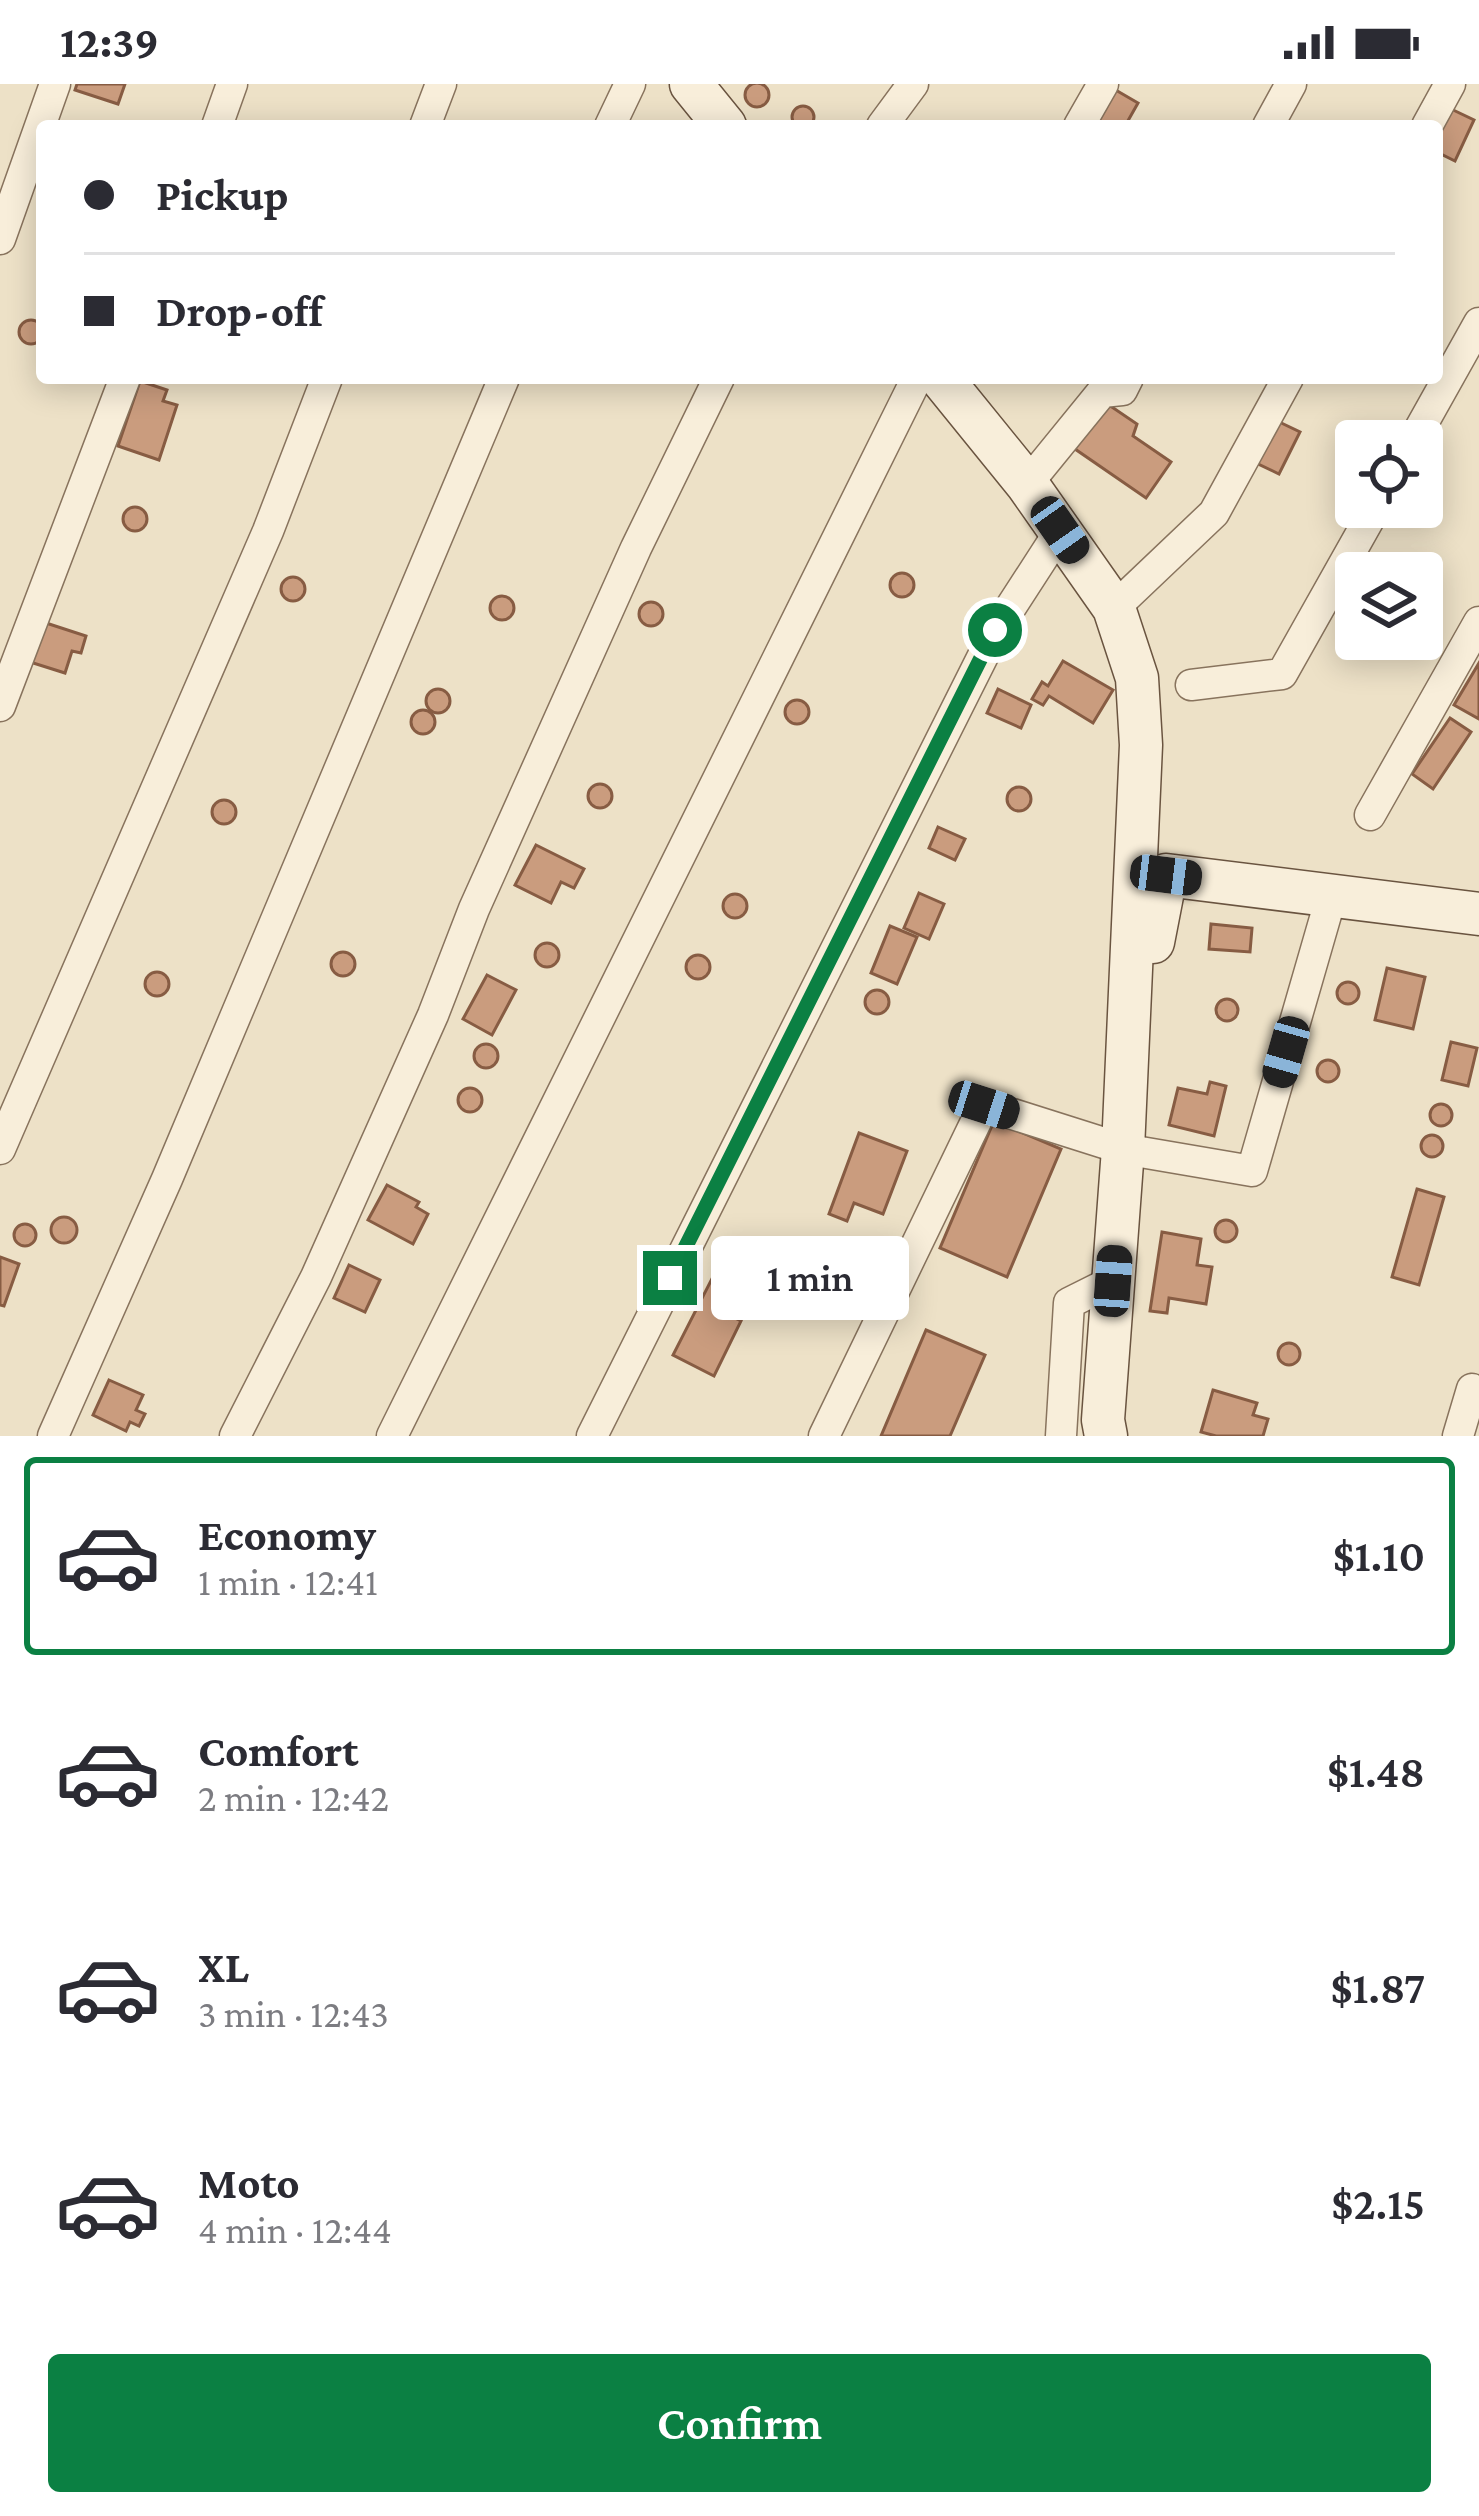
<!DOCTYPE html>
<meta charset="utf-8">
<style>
:root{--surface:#fff;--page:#f2f2f3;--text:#2b2b33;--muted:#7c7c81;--line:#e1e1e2;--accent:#0b8043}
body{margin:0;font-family:"Crimson Pro",serif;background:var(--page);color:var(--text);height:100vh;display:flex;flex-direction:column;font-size:45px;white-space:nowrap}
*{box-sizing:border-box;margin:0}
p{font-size:39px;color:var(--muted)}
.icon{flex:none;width:66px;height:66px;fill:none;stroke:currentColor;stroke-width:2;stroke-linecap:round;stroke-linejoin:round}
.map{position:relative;height:1352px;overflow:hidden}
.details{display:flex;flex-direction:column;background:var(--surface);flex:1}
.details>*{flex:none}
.guide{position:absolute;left:36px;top:36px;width:1407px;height:264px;border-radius:12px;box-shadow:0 6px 30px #0003;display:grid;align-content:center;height:264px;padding:0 48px;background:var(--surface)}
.buttons{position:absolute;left:1335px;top:336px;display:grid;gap:24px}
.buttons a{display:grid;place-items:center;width:108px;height:108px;border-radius:12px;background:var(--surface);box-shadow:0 6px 30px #0003;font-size:60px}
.end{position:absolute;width:54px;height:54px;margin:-27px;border:15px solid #0b8043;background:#fff;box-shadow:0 0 0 6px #fff}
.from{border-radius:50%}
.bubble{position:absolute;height:84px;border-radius:12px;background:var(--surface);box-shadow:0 6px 30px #0003;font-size:39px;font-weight:600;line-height:84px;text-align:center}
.car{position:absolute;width:36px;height:72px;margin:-36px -18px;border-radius:15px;box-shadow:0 0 9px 3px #0007;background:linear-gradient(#222 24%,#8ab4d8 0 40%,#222 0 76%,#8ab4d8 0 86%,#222 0)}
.guide b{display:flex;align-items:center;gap:42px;height:114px;font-size:45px}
.guide b+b{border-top:3px solid var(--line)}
.guide i{width:30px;height:30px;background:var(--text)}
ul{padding:21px 0 0;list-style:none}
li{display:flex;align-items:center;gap:36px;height:198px;margin:0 24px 18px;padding:0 24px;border:6px solid transparent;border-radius:12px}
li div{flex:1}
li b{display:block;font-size:45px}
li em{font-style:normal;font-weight:600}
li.current{border-color:var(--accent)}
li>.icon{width:108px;height:108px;stroke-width:1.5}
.action{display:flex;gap:24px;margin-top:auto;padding:24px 48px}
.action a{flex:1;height:138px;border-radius:12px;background:var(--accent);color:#fff;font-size:48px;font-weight:600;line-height:138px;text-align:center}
.status{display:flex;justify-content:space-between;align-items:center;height:84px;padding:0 60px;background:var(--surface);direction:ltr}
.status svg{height:33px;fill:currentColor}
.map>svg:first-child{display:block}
.building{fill:#ca9c7e;stroke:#875c43;stroke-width:3}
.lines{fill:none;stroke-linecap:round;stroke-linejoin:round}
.street-casing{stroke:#88735d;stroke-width:33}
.secondary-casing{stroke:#6a5440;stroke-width:45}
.street{stroke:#f8eeda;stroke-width:30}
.secondary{stroke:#f8eeda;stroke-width:42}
.route{stroke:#0b8043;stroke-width:15}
</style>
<div class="status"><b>12:39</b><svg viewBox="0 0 49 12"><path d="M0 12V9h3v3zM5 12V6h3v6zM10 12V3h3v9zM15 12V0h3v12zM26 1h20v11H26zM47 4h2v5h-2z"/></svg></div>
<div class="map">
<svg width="1479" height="1352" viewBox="0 0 1479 1352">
<rect width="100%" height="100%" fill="#ede1c7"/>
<g class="building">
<circle cx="757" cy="11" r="12"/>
<path d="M77,0H125L118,20L75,6Z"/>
<path d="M1107,1L1138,19L1125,42H1084Z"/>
<circle cx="803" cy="33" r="11"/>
<path d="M1449,24L1474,36L1455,77L1437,68V47Z"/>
<circle cx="31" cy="248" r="12"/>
<path d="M140,297L167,306L163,317L177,321L159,376L118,362Z"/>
<path d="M1106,319L1137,340L1133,352L1171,378L1146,414L1075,365Z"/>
<path d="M1273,335L1300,348L1279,390L1252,377Z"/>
<circle cx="135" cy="435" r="12"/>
<circle cx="902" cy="501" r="12"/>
<circle cx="293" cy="505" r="12"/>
<circle cx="502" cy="524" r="12"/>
<circle cx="651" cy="530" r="12"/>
<path d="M43,538L86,552L81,569L72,567L65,589L30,578Z"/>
<path d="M1063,577L1113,606L1093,639L1049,612L1043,621L1032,615L1042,598L1048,602Z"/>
<path d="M1479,579V635L1454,621Z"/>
<circle cx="438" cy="617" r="12"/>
<path d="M998,605L1031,621L1021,644L987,629Z"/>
<circle cx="797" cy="628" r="12"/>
<circle cx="423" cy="638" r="12"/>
<path d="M1450,634L1471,648L1433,705L1412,690Z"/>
<circle cx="600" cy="712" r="12"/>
<circle cx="1019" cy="715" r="12"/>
<circle cx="224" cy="728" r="12"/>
<path d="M938,743L965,755L955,776L929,764Z"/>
<path d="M536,761L584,785L574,804L561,798L551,819L515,801Z"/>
<path d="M919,809L944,820L929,855L904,844Z"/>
<circle cx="735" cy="822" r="12"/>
<path d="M1211,840L1252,844L1250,868L1209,865Z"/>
<path d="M890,842L917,853L897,900L871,889Z"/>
<circle cx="547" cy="871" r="12"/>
<circle cx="343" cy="880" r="12"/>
<circle cx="698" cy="883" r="12"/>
<path d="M1387,884L1425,893L1413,945L1375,936Z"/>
<circle cx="157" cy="900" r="12"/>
<path d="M487,891L516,906L492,951L463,935Z"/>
<circle cx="1348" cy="909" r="11"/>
<circle cx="877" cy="918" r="12"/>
<circle cx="1227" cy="926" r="11"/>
<path d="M1451,958L1477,964L1468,1002L1442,996Z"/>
<circle cx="486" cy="972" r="12"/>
<circle cx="1328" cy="987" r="11"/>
<path d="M1210,998L1226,1002L1214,1052L1169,1041L1178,1004L1207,1010Z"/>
<circle cx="470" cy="1016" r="12"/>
<circle cx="1441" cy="1031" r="11"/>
<path d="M994,1037L1061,1065L1007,1193L940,1164Z"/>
<path d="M859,1049L907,1067L883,1130L854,1119L847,1137L829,1130Z"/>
<circle cx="1432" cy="1062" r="11"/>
<path d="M387,1101L419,1118L416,1123L428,1130L413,1160L368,1136Z"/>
<path d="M1417,1105L1444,1113L1419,1201L1392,1193Z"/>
<circle cx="64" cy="1146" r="13"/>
<circle cx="1226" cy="1147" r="11"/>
<circle cx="25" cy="1151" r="11"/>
<path d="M1162,1148L1201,1155L1197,1181L1212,1183L1206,1220L1169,1214L1167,1229L1150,1227Z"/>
<path d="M824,1166L852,1180L829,1227L800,1212Z"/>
<path d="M0,1173L19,1180L4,1222L0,1221Z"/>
<path d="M720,1179L748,1193L729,1231L741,1237L714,1292L673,1271Z"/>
<path d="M349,1181L380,1196L365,1228L334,1214Z"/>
<path d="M926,1246L985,1271L950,1352H881Z"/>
<circle cx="1289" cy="1270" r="11"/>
<path d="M109,1296L143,1311L136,1326L145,1330L139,1342L130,1338L126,1347L93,1331Z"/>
<path d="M1213,1306L1257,1319L1253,1331L1268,1335L1263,1352H1216L1201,1348Z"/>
</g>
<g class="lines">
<g class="street-casing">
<g id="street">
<path d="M217,42L232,0"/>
<path d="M425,42L441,0"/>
<path d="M610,42L630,0"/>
<path d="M882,42L913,0"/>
<path d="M1079,42L1103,0"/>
<path d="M1268,42L1291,0"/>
<path d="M1427,42L1450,0"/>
<path d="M0,155L55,0"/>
<path d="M1413,357L1479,239"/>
<path d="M1027,400L1102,308L1122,306L1128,294"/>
<path d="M1114,524L1214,429L1288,294"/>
<path d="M1191,601L1282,590L1376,423"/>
<path d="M0,622L125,294"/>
<path d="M1370,731L1479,538"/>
<path d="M0,1065L268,447L327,294"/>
<path d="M53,1352L167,1095L504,294"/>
<path d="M235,1352L316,1193L433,931L474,825L636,464L719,294"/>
<path d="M392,1352L917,294"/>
<path d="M592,1352L996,546L1060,447"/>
<path d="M824,1352L984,1021L1123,1065L1252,1087L1332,810"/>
<path d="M1061,1352L1069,1219L1113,1197"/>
<path d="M1458,1352L1472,1305"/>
</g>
</g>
<g class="secondary-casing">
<g id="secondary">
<path d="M691,0L725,42"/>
<path d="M941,294L1027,400L1114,524L1137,594L1141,661L1123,1065L1103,1336L1106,1352"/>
<path d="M1153,858L1166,791L1479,830"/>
</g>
</g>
<use href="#street" class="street"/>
<use href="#secondary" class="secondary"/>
</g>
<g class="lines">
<path class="route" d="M670,1194L995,546"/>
</g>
</svg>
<div class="buttons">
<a><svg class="icon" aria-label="locate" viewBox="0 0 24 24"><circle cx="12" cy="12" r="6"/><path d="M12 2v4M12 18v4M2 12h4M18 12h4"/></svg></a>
<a><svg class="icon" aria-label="layers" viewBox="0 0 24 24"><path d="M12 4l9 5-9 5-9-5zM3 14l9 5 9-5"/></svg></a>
</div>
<i class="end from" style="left:995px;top:546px"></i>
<i class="end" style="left:670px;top:1194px"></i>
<div class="bubble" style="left:711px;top:1152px;width:198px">1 min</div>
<i class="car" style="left:1060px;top:446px;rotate:145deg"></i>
<i class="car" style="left:1166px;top:791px;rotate:97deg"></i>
<i class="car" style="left:1286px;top:968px;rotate:196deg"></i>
<i class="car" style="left:984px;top:1021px;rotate:108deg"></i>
<i class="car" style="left:1113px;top:1197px;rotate:4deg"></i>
<div class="guide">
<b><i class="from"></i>Pickup</b>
<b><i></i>Drop-off</b>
</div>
</div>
<section class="details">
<ul>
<li class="current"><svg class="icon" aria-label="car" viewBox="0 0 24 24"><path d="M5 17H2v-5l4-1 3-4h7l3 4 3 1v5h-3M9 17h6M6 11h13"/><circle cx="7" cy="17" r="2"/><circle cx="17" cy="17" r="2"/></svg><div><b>Economy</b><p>1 min · 12:41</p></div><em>$1.10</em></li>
<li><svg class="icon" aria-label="car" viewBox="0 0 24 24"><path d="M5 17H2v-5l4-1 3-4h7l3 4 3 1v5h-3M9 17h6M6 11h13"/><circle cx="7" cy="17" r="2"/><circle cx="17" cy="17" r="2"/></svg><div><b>Comfort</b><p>2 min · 12:42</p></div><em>$1.48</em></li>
<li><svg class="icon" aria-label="car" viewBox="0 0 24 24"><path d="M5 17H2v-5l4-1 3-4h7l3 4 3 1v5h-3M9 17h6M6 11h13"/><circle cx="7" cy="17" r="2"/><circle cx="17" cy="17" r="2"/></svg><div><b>XL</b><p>3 min · 12:43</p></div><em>$1.87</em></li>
<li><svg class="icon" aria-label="car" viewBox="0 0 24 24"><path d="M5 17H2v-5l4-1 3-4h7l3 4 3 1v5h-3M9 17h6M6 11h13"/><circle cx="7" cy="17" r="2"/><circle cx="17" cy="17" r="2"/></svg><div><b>Moto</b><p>4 min · 12:44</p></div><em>$2.15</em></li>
</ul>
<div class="action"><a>Confirm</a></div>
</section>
